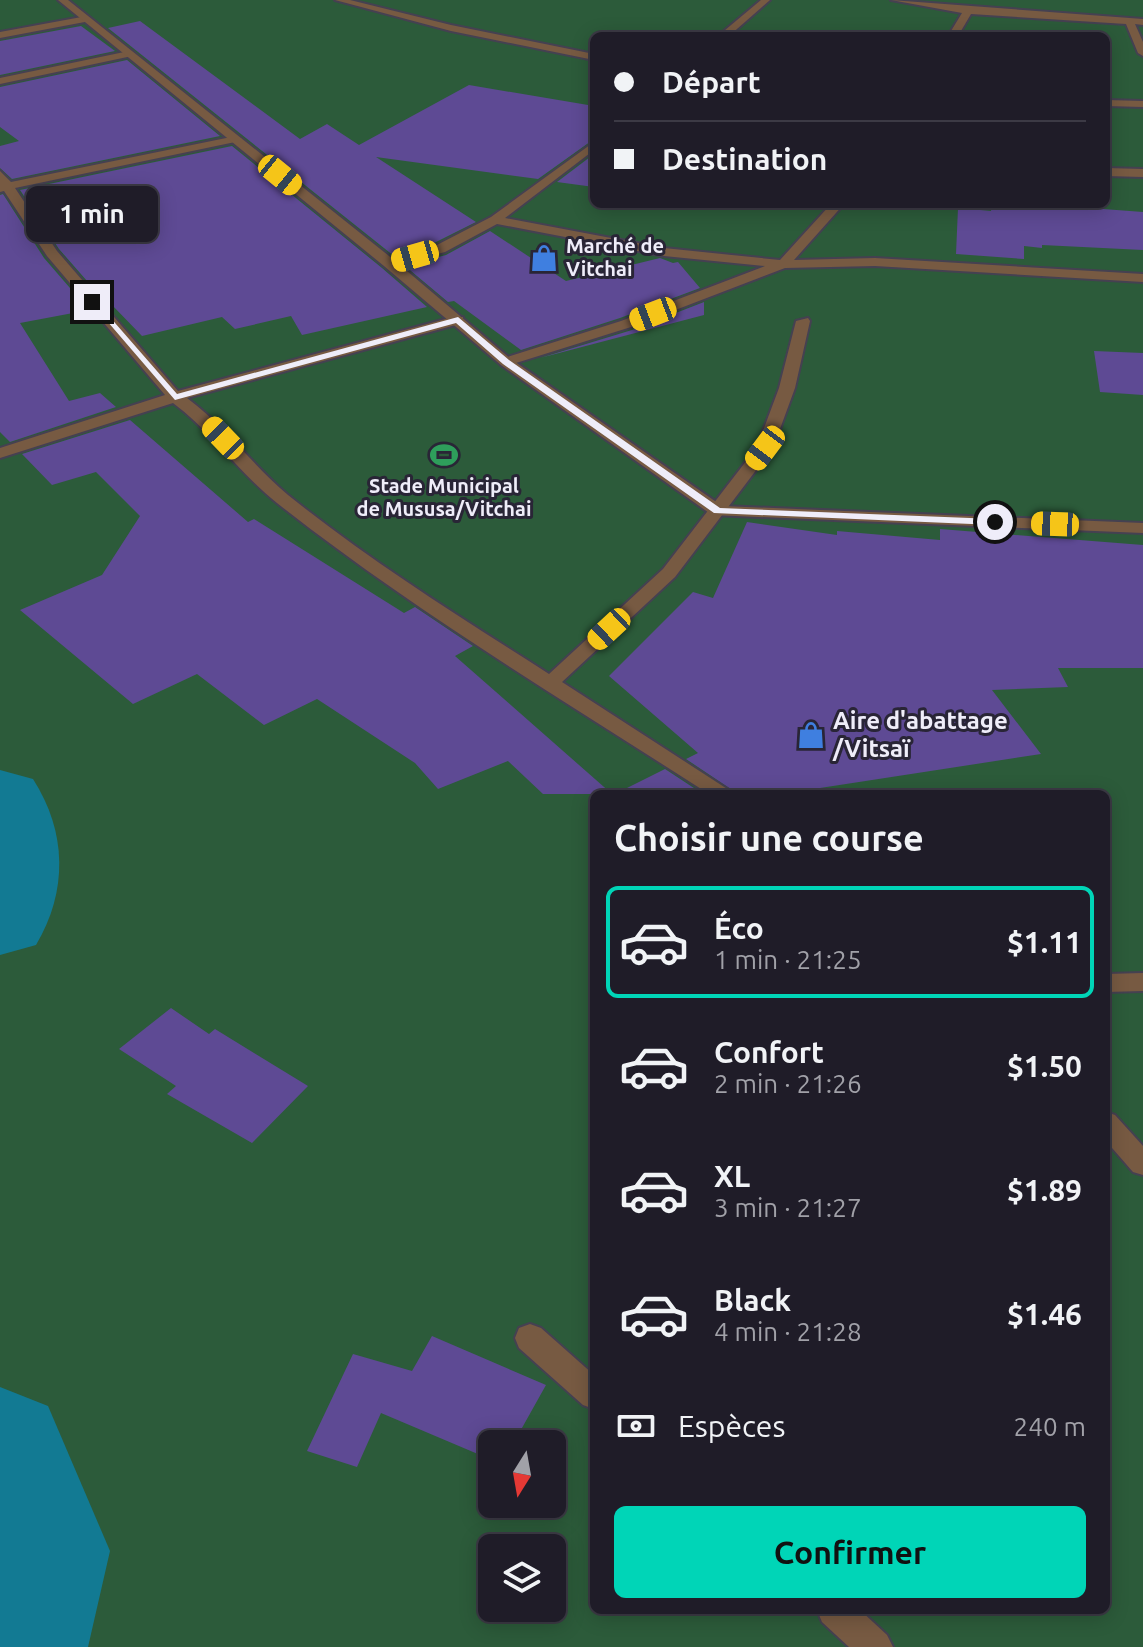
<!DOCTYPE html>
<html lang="fr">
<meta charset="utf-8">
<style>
:root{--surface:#1f1c28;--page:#2c2934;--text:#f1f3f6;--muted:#a1a1a8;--line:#3c3a45;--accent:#00d5b7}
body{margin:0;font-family:Ubuntu,sans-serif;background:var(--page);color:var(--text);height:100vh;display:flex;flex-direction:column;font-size:30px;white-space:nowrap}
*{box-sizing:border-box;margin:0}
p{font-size:26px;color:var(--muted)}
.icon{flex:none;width:44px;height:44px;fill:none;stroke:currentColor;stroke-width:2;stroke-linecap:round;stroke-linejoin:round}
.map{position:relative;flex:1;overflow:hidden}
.details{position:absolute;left:590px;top:790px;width:520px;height:824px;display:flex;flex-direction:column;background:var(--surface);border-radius:12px;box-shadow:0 4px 20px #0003,0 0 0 2px var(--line)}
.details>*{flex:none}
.banner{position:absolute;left:590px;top:32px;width:520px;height:176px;border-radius:12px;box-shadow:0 4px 20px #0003,0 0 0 2px var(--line);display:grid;align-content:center;height:176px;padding:0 24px;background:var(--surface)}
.needle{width:52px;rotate:191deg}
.tools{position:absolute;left:478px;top:1430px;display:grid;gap:16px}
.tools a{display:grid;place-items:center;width:88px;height:88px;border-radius:12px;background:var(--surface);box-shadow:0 4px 20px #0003,0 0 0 2px var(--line);font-size:40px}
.end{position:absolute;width:36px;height:36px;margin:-18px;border:10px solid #efedf9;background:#111;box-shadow:0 0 0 4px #111}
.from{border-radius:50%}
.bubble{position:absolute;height:56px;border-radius:12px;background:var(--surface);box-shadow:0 4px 20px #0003,0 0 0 2px var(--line);font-size:26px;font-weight:700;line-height:56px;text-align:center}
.car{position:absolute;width:24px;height:48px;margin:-24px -12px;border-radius:10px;box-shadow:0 0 6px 2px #0007;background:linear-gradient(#f5c518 24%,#345 0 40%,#f5c518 0 76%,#345 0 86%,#f5c518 0)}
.banner b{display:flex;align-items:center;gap:28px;height:76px;font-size:30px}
.banner b+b{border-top:2px solid var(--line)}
.banner i{width:20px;height:20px;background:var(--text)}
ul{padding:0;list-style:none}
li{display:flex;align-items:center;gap:24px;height:112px;margin:0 16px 12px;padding:0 8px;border:4px solid transparent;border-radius:12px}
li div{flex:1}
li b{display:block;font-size:30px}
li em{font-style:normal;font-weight:700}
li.current{border-color:var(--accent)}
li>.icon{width:72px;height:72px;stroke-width:1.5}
h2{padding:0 24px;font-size:36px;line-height:96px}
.pay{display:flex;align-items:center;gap:20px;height:88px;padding:0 24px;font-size:30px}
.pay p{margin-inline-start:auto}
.action{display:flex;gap:16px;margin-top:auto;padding:16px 24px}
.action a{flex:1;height:92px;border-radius:12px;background:var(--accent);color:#111;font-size:32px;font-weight:700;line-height:92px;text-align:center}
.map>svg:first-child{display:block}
.green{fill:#2c5b3a;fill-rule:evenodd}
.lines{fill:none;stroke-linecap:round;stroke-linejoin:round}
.river{fill:#127a93;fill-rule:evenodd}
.building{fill:#5e4a94}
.minor-casing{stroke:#454151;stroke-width:4}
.tertiary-casing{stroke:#454151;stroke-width:4}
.minor{fill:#775a42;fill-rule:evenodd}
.tertiary{fill:#775a42;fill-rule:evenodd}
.route{fill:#efedf9}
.labels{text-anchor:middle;stroke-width:6;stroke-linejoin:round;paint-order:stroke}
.far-poi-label{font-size:20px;font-weight:bold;fill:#efedf9;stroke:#292536;text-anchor:start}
.poi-label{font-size:24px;font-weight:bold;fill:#efedf9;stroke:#292536;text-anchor:start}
</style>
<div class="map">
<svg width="1143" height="1647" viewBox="0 0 1143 1647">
<rect width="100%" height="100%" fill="#292536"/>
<path class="green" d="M0,0H1143V1647H0ZM594,36H1106V204H594ZM594,794H1106V1610H594ZM492,1444H552V1504H492ZM492,1548H552V1608H492Z"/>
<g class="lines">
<g class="river">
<path d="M0,770L33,779C67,832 68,891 36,945L0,955Z"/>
<path d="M0,1387L48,1406L110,1551L88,1647H0Z"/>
</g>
</g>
<g class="building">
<path d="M140,21L300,139L327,124L359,145L469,85L594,106V139L538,179L376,157L476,222L434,243L394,256L108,28Z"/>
<path d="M81,26L115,51L0,75V41Z"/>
<path d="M127,60L220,136L12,179L0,168V146L19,141L0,127V87Z"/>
<path d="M232,146L382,268L427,307L302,335L291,316L235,329L222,317L142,336L112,305L109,306L59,249L20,190Z"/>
<path d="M594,154V187L557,182Z"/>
<path d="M3,194L44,258L89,310L20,323L69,401L100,393L116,407L10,442L0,432V195Z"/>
<path d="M992,204H1037L1143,212V250L1042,245V248L1024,246V259L956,254L958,208L991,211Z"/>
<path d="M490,231L566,281L660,258L673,263L678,262L700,288L620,318L521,350L454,301L448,302L405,266L446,255Z"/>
<path d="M704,302V315L540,358L632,330Z"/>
<path d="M1094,351L1143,353V395L1100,392Z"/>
<path d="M130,420L248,522L254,519L404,613L415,607L473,646L455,656L612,794H543L508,761L438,789L415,763L317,699L264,725L197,674L133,704L20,610L102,575L140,516L96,472L52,485L22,454Z"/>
<path d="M747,522L837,535V531L940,540V529L1143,545V668H1058L1068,687L992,690L1041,754L781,794H738L686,759L698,753L609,676L693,592L713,598Z"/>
<path d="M665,769L703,794H615Z"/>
<path d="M171,1008L209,1034L215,1029L308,1086L252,1143L167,1094L176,1086L119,1049Z"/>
<path d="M432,1336L546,1385L513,1444H492V1460L381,1413L357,1467L307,1451L353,1354L412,1371Z"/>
</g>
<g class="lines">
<g class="minor-casing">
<g id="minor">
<path d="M335,0H350L451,25L594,54V60L451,31Z"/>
<path d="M761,0H770L729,36H718Z"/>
<path d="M891,0L1143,19V25L1135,24L1143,42V56L1138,53L1126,24L971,14L958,36H948L962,13Z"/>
<path d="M87,16L90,21L0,38V32Z"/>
<path d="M129,51L132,56L0,84V78Z"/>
<path d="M1106,100L1143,101V107L1106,106Z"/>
<path d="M236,136L242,139L240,141L15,188L57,251L178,391L453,317H463V323L187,398C225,426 252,465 288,495C370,561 460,617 549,674L663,569L757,447L779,388L796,321L808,318L810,321L795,388L773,448L675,577L562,682L735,794H709C563,700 414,611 277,503C239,473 212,432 173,403L0,458V448L165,395L47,256L4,191L0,192V171L11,182Z"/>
<path d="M594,142V150L505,218L664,248L780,260L831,204H844L794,260L875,258L1143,274V282L875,266L785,268L631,327L506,366L501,365V359L621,321L765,266L664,256L497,224L445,252L389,267L382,263L435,246L491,217Z"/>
<path d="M1106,168L1143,169V177L1106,176Z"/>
<path d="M1143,973V991L1106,992V974Z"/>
<path d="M1106,1112L1115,1115L1143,1146V1175L1133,1172L1106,1141Z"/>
<path d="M530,1324L541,1328L594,1375V1409L583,1405L519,1348L515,1338L519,1328Z"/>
<path d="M817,1610H860L887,1635L893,1647H849L822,1622Z"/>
</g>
</g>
<g class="tertiary-casing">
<path id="tertiary" d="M58,0H68L394,260L511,359L722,506L1143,523V533L712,515L501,365L384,266Z"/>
</g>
<use href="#minor" class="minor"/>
<use href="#tertiary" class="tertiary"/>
</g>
<path class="route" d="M89,300H95L177,394L458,317L509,360L720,508L995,519L1000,522L995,525L714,513L503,364L456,323L175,400Z"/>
<defs>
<g id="shop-bare" transform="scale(2.16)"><path d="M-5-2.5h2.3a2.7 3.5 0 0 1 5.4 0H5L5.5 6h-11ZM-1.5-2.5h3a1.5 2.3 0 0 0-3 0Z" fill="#3f7fe0" stroke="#292536" stroke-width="2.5" paint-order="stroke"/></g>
<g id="stadium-bare" transform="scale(2.16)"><path d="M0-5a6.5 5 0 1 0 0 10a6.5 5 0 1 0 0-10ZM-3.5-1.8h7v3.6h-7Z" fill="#2e9e5b" stroke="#292536" stroke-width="2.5" paint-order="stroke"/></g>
</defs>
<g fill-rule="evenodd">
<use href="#shop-bare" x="544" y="258"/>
<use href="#stadium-bare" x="444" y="455"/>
<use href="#shop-bare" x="811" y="735"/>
</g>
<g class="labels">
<g class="far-poi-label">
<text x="566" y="253">Marché de<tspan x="566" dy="23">Vitchai</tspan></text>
<text x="444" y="493" text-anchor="middle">Stade Municipal<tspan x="444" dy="23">de Mususa/Vitchai</tspan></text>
</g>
<g class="poi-label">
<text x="833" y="729">Aire d'abattage<tspan x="833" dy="28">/Vitsaï</tspan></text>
</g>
</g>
</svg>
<div class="tools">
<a><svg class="needle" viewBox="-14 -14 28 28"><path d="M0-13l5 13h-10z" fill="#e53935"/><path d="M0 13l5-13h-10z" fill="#a1a1a8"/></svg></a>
<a><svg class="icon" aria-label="layers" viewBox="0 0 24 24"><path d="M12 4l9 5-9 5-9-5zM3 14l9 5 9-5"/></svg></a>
</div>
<i class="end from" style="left:995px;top:522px"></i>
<i class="end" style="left:92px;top:302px"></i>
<div class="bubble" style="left:26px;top:186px;width:132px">1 min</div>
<i class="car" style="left:280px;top:175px;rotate:129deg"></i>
<i class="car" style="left:415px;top:256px;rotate:254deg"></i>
<i class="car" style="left:653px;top:314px;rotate:249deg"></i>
<i class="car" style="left:223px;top:438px;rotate:316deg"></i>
<i class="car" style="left:765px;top:448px;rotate:217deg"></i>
<i class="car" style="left:1055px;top:524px;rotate:272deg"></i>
<i class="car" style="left:609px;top:629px;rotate:227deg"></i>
<div class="banner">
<b><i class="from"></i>Départ</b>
<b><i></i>Destination</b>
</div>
<section class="details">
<h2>Choisir une course</h2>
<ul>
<li class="current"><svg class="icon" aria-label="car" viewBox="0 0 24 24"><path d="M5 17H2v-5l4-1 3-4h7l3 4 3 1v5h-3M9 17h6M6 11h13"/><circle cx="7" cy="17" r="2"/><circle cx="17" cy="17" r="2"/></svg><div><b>Éco</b><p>1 min · 21:25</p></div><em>$1.11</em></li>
<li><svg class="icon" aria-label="car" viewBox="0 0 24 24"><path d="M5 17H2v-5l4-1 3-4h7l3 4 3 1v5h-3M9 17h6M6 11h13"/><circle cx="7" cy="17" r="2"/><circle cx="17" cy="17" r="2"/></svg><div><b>Confort</b><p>2 min · 21:26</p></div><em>$1.50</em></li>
<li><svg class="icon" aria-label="car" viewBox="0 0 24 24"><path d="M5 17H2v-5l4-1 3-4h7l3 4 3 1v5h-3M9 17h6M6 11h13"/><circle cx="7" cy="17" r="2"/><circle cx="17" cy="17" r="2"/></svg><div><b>XL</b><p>3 min · 21:27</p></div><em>$1.89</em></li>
<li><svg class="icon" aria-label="car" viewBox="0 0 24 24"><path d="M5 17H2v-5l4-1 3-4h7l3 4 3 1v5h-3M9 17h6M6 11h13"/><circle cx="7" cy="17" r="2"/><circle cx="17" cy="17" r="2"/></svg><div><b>Black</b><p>4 min · 21:28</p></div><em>$1.46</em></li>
</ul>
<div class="pay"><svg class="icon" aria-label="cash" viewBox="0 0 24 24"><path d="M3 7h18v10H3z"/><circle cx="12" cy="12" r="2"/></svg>Espèces<p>240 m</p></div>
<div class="action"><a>Confirmer</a></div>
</section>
</div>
